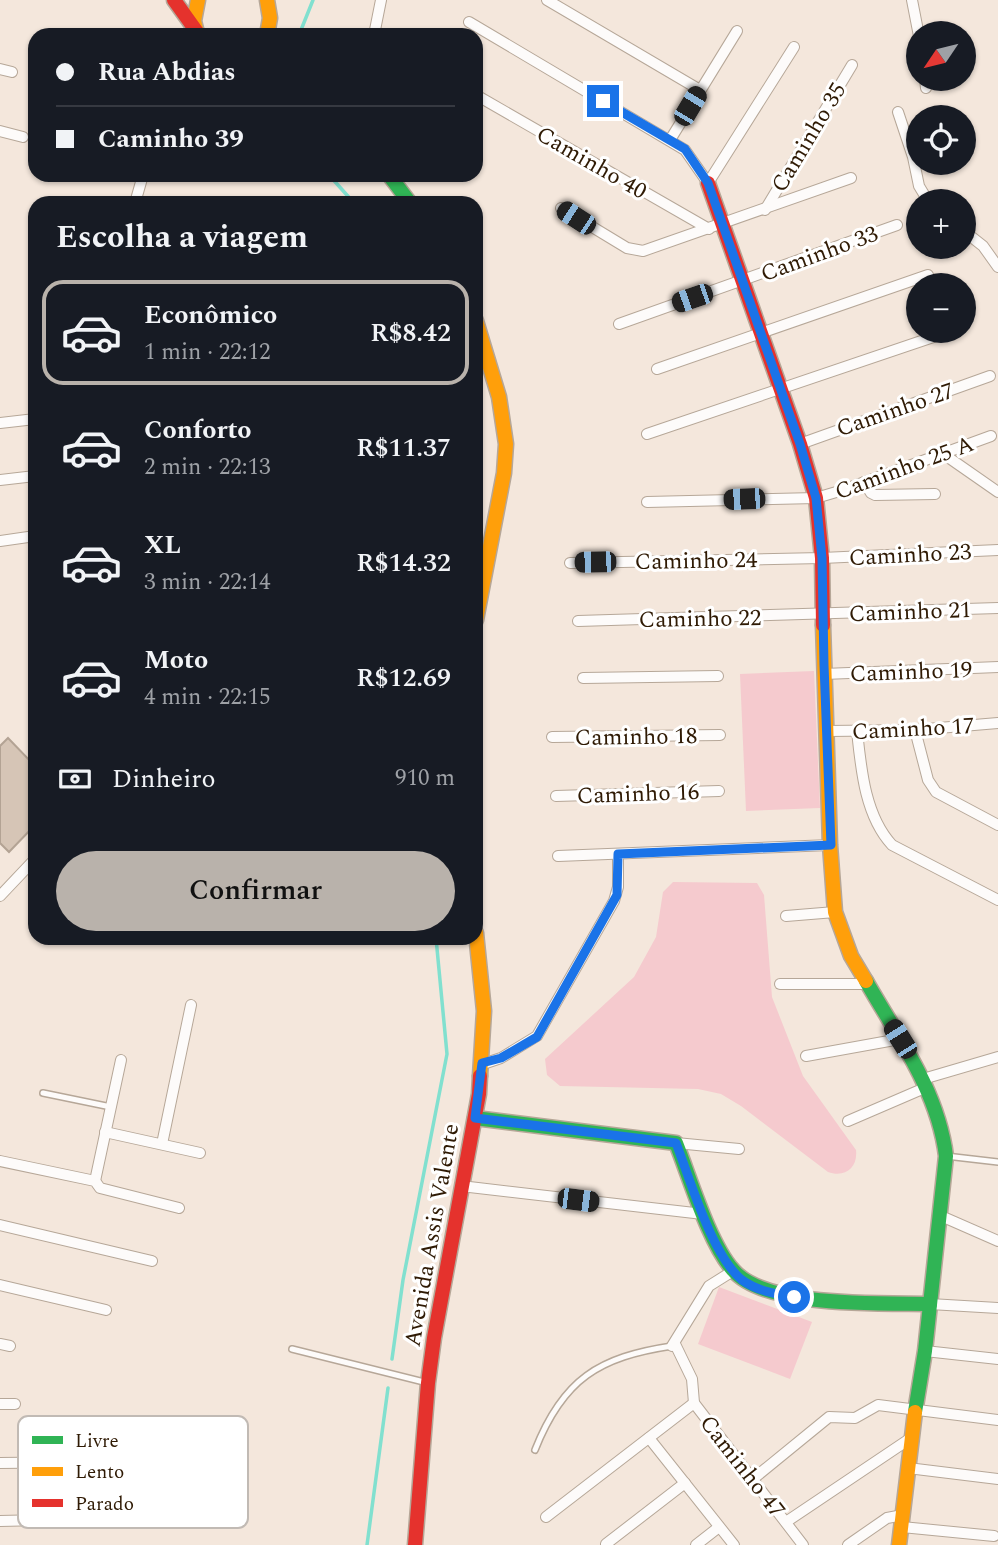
<!DOCTYPE html>
<html lang="pt">
<meta charset="utf-8">
<style>
:root{--surface:#171b24;--page:#20242c;--text:#f1f3f6;--muted:#9ea1a6;--line:#363941;--accent:#b9b2ab}
body{margin:0;font-family:Spectral,serif;background:var(--page);color:var(--text);height:100vh;display:flex;flex-direction:column;font-size:26px;white-space:nowrap}
*{box-sizing:border-box;margin:0}
p{font-size:23px;color:var(--muted)}
.icon{flex:none;width:38px;height:38px;fill:none;stroke:currentColor;stroke-width:2;stroke-linecap:round;stroke-linejoin:round}
.map{position:relative;flex:1;overflow:hidden}
.drawer{position:absolute;left:28px;top:196px;width:455px;height:749px;display:flex;flex-direction:column;background:var(--surface);border-radius:21px;box-shadow:0 2px 5px #0004}
.drawer>*{flex:none}
.guide{position:absolute;left:28px;top:28px;width:455px;height:154px;border-radius:21px;box-shadow:0 2px 5px #0004;display:grid;align-content:center;height:154px;padding:0 28px;background:var(--surface)}
.needle{width:46px;rotate:235deg}
.controls{position:absolute;left:906px;top:21px;display:grid;gap:14px}
.controls a{display:grid;place-items:center;width:70px;height:70px;border-radius:50%;background:var(--surface);box-shadow:0 2px 5px #0004;font-size:35px}
.end{position:absolute;width:32px;height:32px;margin:-16px;border:9px solid #1a73e8;background:#fff;box-shadow:0 0 0 4px #fff}
.from{border-radius:50%}
.car{position:absolute;width:21px;height:42px;margin:-21px -10px;border-radius:9px;box-shadow:0 0 5px 2px #0007;background:linear-gradient(#222 24%,#8ab4d8 0 40%,#222 0 76%,#8ab4d8 0 86%,#222 0)}
.guide b{display:flex;align-items:center;gap:24px;height:66px;font-size:26px}
.guide b+b{border-top:2px solid var(--line)}
.guide i{width:18px;height:18px;background:var(--text)}
ul{padding:0;list-style:none}
li{display:flex;align-items:center;gap:21px;height:105px;margin:0 14px 10px;padding:0 14px;border:4px solid transparent;border-radius:21px}
li div{flex:1}
li b{display:block;font-size:26px}
li em{font-style:normal;font-weight:600}
li.on{border-color:var(--accent)}
li>.icon{width:63px;height:63px;stroke-width:1.5}
h2{padding:0 28px;font-size:32px;line-height:84px}
.pay{display:flex;align-items:center;gap:18px;height:77px;padding:0 28px;font-size:26px}
.pay p{margin-inline-start:auto}
.primary-button{display:flex;gap:14px;margin-top:auto;padding:14px 28px}
.primary-button a{flex:1;height:80px;border-radius:42px;background:var(--accent);color:#111;font-size:28px;font-weight:600;line-height:80px;text-align:center}
.map>svg:first-child{display:block}
.green{fill:#f5cace}
.lines{fill:none;stroke-linecap:round;stroke-linejoin:round}
.stream{stroke:#81e0cf;stroke-width:3.5}
.building{fill:#d6c5b6;stroke:#b3a394;stroke-width:2}
.lane-casing{stroke:#b6a798;stroke-width:8}
.street-casing{stroke:#b6a798;stroke-width:12}
.fast-casing{stroke:#b6a798;stroke-width:17}
.slow-casing{stroke:#b6a798;stroke-width:17}
.jam-casing{stroke:#b6a798;stroke-width:17}
.lane{stroke:#fdfbfa;stroke-width:5}
.street{stroke:#fdfbfa;stroke-width:10}
.fast{stroke:#30b455;stroke-width:14}
.slow{stroke:#ff9f0a;stroke-width:14}
.jam{stroke:#e5322d;stroke-width:14}
.route{stroke:#1a73e8;stroke-width:9}
.labels{text-anchor:middle;stroke-width:6;stroke-linejoin:round;paint-order:stroke}
.street-label{font-size:23px;fill:#2f1a04;stroke:#fff}
.key{fill:#fff;stroke:#c1bab4;stroke-width:2}
.key-label{font-size:19px;fill:#2f1a04}
</style>
<div class="map">
<svg width="998" height="1545" viewBox="0 0 998 1545">
<rect width="100%" height="100%" fill="#f4e7dc"/>
<g class="green">
<path d="M814,671L820,808L746,811L740,674Z"/>
<path d="M673,882L757,883L764,895L772,997L803,1076L856,1150C858,1168 845,1178 828,1172L741,1106L721,1094L698,1089L560,1086L547,1075L545,1059L634,977L656,937L663,892Z"/>
<path d="M719,1287L812,1322L790,1379L698,1344Z"/>
</g>
<g class="lines">
<g class="stream">
<path d="M299,35L313,0"/>
<path d="M329,175L354,203"/>
<path d="M392,1359L403,1280L447,1054L436,938"/>
<path d="M367,1545L388,1388"/>
</g>
</g>
<path class="building" d="M8,738L35,766V825L9,852L0,843V746Z"/>
<g class="lines">
<g class="lane-casing">
<g id="lane">
<path d="M43,1093L111,1107"/>
<path d="M946,1156L998,1162"/>
<path d="M292,1349L428,1383"/>
<path d="M535,1450C563,1379 599,1357 672,1346"/>
</g>
</g>
<g class="street-casing">
<g id="street">
<path d="M547,0L700,90"/>
<path d="M912,0L919,36"/>
<path d="M469,22L685,150L708,183L794,47"/>
<path d="M374,35L381,0"/>
<path d="M0,69L12,72"/>
<path d="M925,79L926,88"/>
<path d="M476,95L709,229"/>
<path d="M898,112L913,157L919,186L928,201"/>
<path d="M0,131L23,137"/>
<path d="M670,140L737,31"/>
<path d="M135,203L143,175"/>
<path d="M561,208L627,248L643,251L851,178"/>
<path d="M765,210L852,65"/>
<path d="M964,231L983,246L998,267"/>
<path d="M619,324L897,225"/>
<path d="M657,369L928,275"/>
<path d="M0,423L35,419"/>
<path d="M647,434L951,331"/>
<path d="M800,444L990,376"/>
<path d="M942,453L998,492"/>
<path d="M0,480L35,476"/>
<path d="M864,482L871,493L875,495L935,494"/>
<path d="M647,502L816,498L843,490L991,436"/>
<path d="M0,541L35,536"/>
<path d="M570,563L822,558L998,550"/>
<path d="M578,621L998,608"/>
<path d="M824,674L998,667"/>
<path d="M583,678L718,676"/>
<path d="M915,730L928,780L936,792L998,825"/>
<path d="M828,731L915,730L998,723"/>
<path d="M857,731C861,769 865,816 892,845L998,900"/>
<path d="M552,737L720,735"/>
<path d="M556,796L719,791"/>
<path d="M558,856L830,845"/>
<path d="M0,896L35,859"/>
<path d="M786,916L835,912"/>
<path d="M780,984H866"/>
<path d="M806,1056L900,1039"/>
<path d="M483,1064L501,1058L537,1036L614,901L618,887V854"/>
<path d="M923,1079L998,1057"/>
<path d="M848,1121L927,1087"/>
<path d="M105,1132L200,1153"/>
<path d="M676,1143L739,1149"/>
<path d="M162,1144L191,1005"/>
<path d="M0,1161L95,1181L100,1188L179,1208"/>
<path d="M95,1181L121,1060"/>
<path d="M461,1186L703,1214"/>
<path d="M941,1216L998,1241"/>
<path d="M0,1225L152,1261"/>
<path d="M0,1285L106,1310"/>
<path d="M930,1304L998,1308"/>
<path d="M0,1344L10,1346"/>
<path d="M675,1344L692,1379L694,1403"/>
<path d="M672,1346L709,1286L733,1271"/>
<path d="M925,1351L998,1359"/>
<path d="M0,1404H15"/>
<path d="M649,1438L734,1545"/>
<path d="M0,1463L87,1462"/>
<path d="M908,1468L998,1479"/>
<path d="M753,1479L829,1417L855,1418L878,1405L998,1420"/>
<path d="M546,1517L694,1403L803,1545"/>
<path d="M0,1521L85,1519"/>
<path d="M786,1522L911,1438"/>
<path d="M902,1527L994,1536"/>
<path d="M606,1544L685,1483"/>
<path d="M696,1545L719,1527"/>
<path d="M848,1545L887,1518L903,1515"/>
</g>
</g>
<g class="fast-casing">
<g id="fast">
<path d="M389,175L410,203"/>
<path d="M866,981C898,1037 938,1091 946,1156L925,1351L915,1412"/>
<path d="M475,1118L676,1143C690,1178 709,1243 733,1270C765,1308 882,1303 930,1304"/>
</g>
</g>
<g class="slow-casing">
<g id="slow">
<path d="M267,0L270,18L267,35"/>
<path d="M196,29L194,21L198,0"/>
<path d="M476,321L499,397L506,444L504,473L476,620"/>
<path d="M823,625L830,845L835,912L851,956L866,981"/>
<path d="M476,933L484,1011L480,1076"/>
<path d="M899,1545L915,1412"/>
</g>
</g>
<g class="jam-casing">
<g id="jam">
<path d="M174,0L197,32"/>
<path d="M708,183L800,444L816,498L822,558L823,625"/>
<path d="M415,1545L428,1383L434,1338L479,1094L480,1076"/>
</g>
</g>
<use href="#lane" class="lane"/>
<use href="#street" class="street"/>
<use href="#fast" class="fast"/>
<use href="#slow" class="slow"/>
<use href="#jam" class="jam"/>
</g>
<g class="lines">
<path class="route" d="M603,101L685,149L708,183L800,444L816,498L822,558L824,665L831,845L618,854L617,895L537,1037L501,1058L482,1063L475,1118L676,1143C690,1179 712,1256 742,1280C757,1291 776,1294 794,1297"/>
</g>
<g class="labels">
<g class="street-label">
<text transform="translate(808 137) rotate(-59)" y="8">Caminho 35</text>
<text transform="translate(592 162) rotate(30)" y="8">Caminho 40</text>
<text transform="translate(819 253) rotate(-20)" y="8">Caminho 33</text>
<text transform="translate(895 409) rotate(-19)" y="8">Caminho 27</text>
<text transform="translate(904 467) rotate(-20)" y="8">Caminho 25 A</text>
<text transform="translate(910 554) rotate(-3)" y="8">Caminho 23</text>
<text transform="translate(696 560) rotate(-1)" y="8">Caminho 24</text>
<text transform="translate(910 611) rotate(-2)" y="8">Caminho 21</text>
<text transform="translate(700 618) rotate(-1)" y="8">Caminho 22</text>
<text transform="translate(911 671) rotate(-2)" y="8">Caminho 19</text>
<text transform="translate(913 728) rotate(-3)" y="8">Caminho 17</text>
<text transform="translate(636 736) rotate(-1)" y="8">Caminho 18</text>
<text transform="translate(638 793) rotate(-2)" y="8">Caminho 16</text>
<text transform="translate(431 1235) rotate(-80)" y="8">Avenida Assis Valente</text>
<text transform="translate(743 1466) rotate(52)" y="8">Caminho 47</text>
</g>
</g>
<rect x="18" y="1416" width="230" height="112" rx="10" class="key"/>
<rect x="32" y="1436" width="31" height="8" fill="#30b455"/>
<rect x="32" y="1467" width="31" height="9" fill="#ff9f0a"/>
<rect x="32" y="1499" width="31" height="8" fill="#e5322d"/>
<g class="key-label">
<text x="75" y="1447">Livre</text>
<text x="75" y="1478">Lento</text>
<text x="75" y="1510">Parado</text>
</g>
</svg>
<div class="controls">
<a><svg class="needle" viewBox="-14 -14 28 28"><path d="M0-13l5 13h-10z" fill="#e53935"/><path d="M0 13l5-13h-10z" fill="#9ea1a6"/></svg></a>
<a><svg class="icon" aria-label="locate" viewBox="0 0 24 24"><circle cx="12" cy="12" r="6"/><path d="M12 2v4M12 18v4M2 12h4M18 12h4"/></svg></a>
<a>+</a>
<a>−</a>
</div>
<i class="end from" style="left:794px;top:1297px"></i>
<i class="end" style="left:603px;top:101px"></i>
<i class="car" style="left:690px;top:106px;rotate:31deg"></i>
<i class="car" style="left:576px;top:218px;rotate:303deg"></i>
<i class="car" style="left:692px;top:298px;rotate:251deg"></i>
<i class="car" style="left:744px;top:499px;rotate:268deg"></i>
<i class="car" style="left:595px;top:562px;rotate:269deg"></i>
<i class="car" style="left:900px;top:1039px;rotate:328deg"></i>
<i class="car" style="left:578px;top:1200px;rotate:97deg"></i>
<div class="guide">
<b><i class="from"></i>Rua Abdias</b>
<b><i></i>Caminho 39</b>
</div>
<section class="drawer">
<h2>Escolha a viagem</h2>
<ul>
<li class="on"><svg class="icon" aria-label="car" viewBox="0 0 24 24"><path d="M5 17H2v-5l4-1 3-4h7l3 4 3 1v5h-3M9 17h6M6 11h13"/><circle cx="7" cy="17" r="2"/><circle cx="17" cy="17" r="2"/></svg><div><b>Econômico</b><p>1 min · 22:12</p></div><em>R$8.42</em></li>
<li><svg class="icon" aria-label="car" viewBox="0 0 24 24"><path d="M5 17H2v-5l4-1 3-4h7l3 4 3 1v5h-3M9 17h6M6 11h13"/><circle cx="7" cy="17" r="2"/><circle cx="17" cy="17" r="2"/></svg><div><b>Conforto</b><p>2 min · 22:13</p></div><em>R$11.37</em></li>
<li><svg class="icon" aria-label="car" viewBox="0 0 24 24"><path d="M5 17H2v-5l4-1 3-4h7l3 4 3 1v5h-3M9 17h6M6 11h13"/><circle cx="7" cy="17" r="2"/><circle cx="17" cy="17" r="2"/></svg><div><b>XL</b><p>3 min · 22:14</p></div><em>R$14.32</em></li>
<li><svg class="icon" aria-label="car" viewBox="0 0 24 24"><path d="M5 17H2v-5l4-1 3-4h7l3 4 3 1v5h-3M9 17h6M6 11h13"/><circle cx="7" cy="17" r="2"/><circle cx="17" cy="17" r="2"/></svg><div><b>Moto</b><p>4 min · 22:15</p></div><em>R$12.69</em></li>
</ul>
<div class="pay"><svg class="icon" aria-label="cash" viewBox="0 0 24 24"><path d="M3 7h18v10H3z"/><circle cx="12" cy="12" r="2"/></svg>Dinheiro<p>910 m</p></div>
<div class="primary-button"><a>Confirmar</a></div>
</section>
</div>
